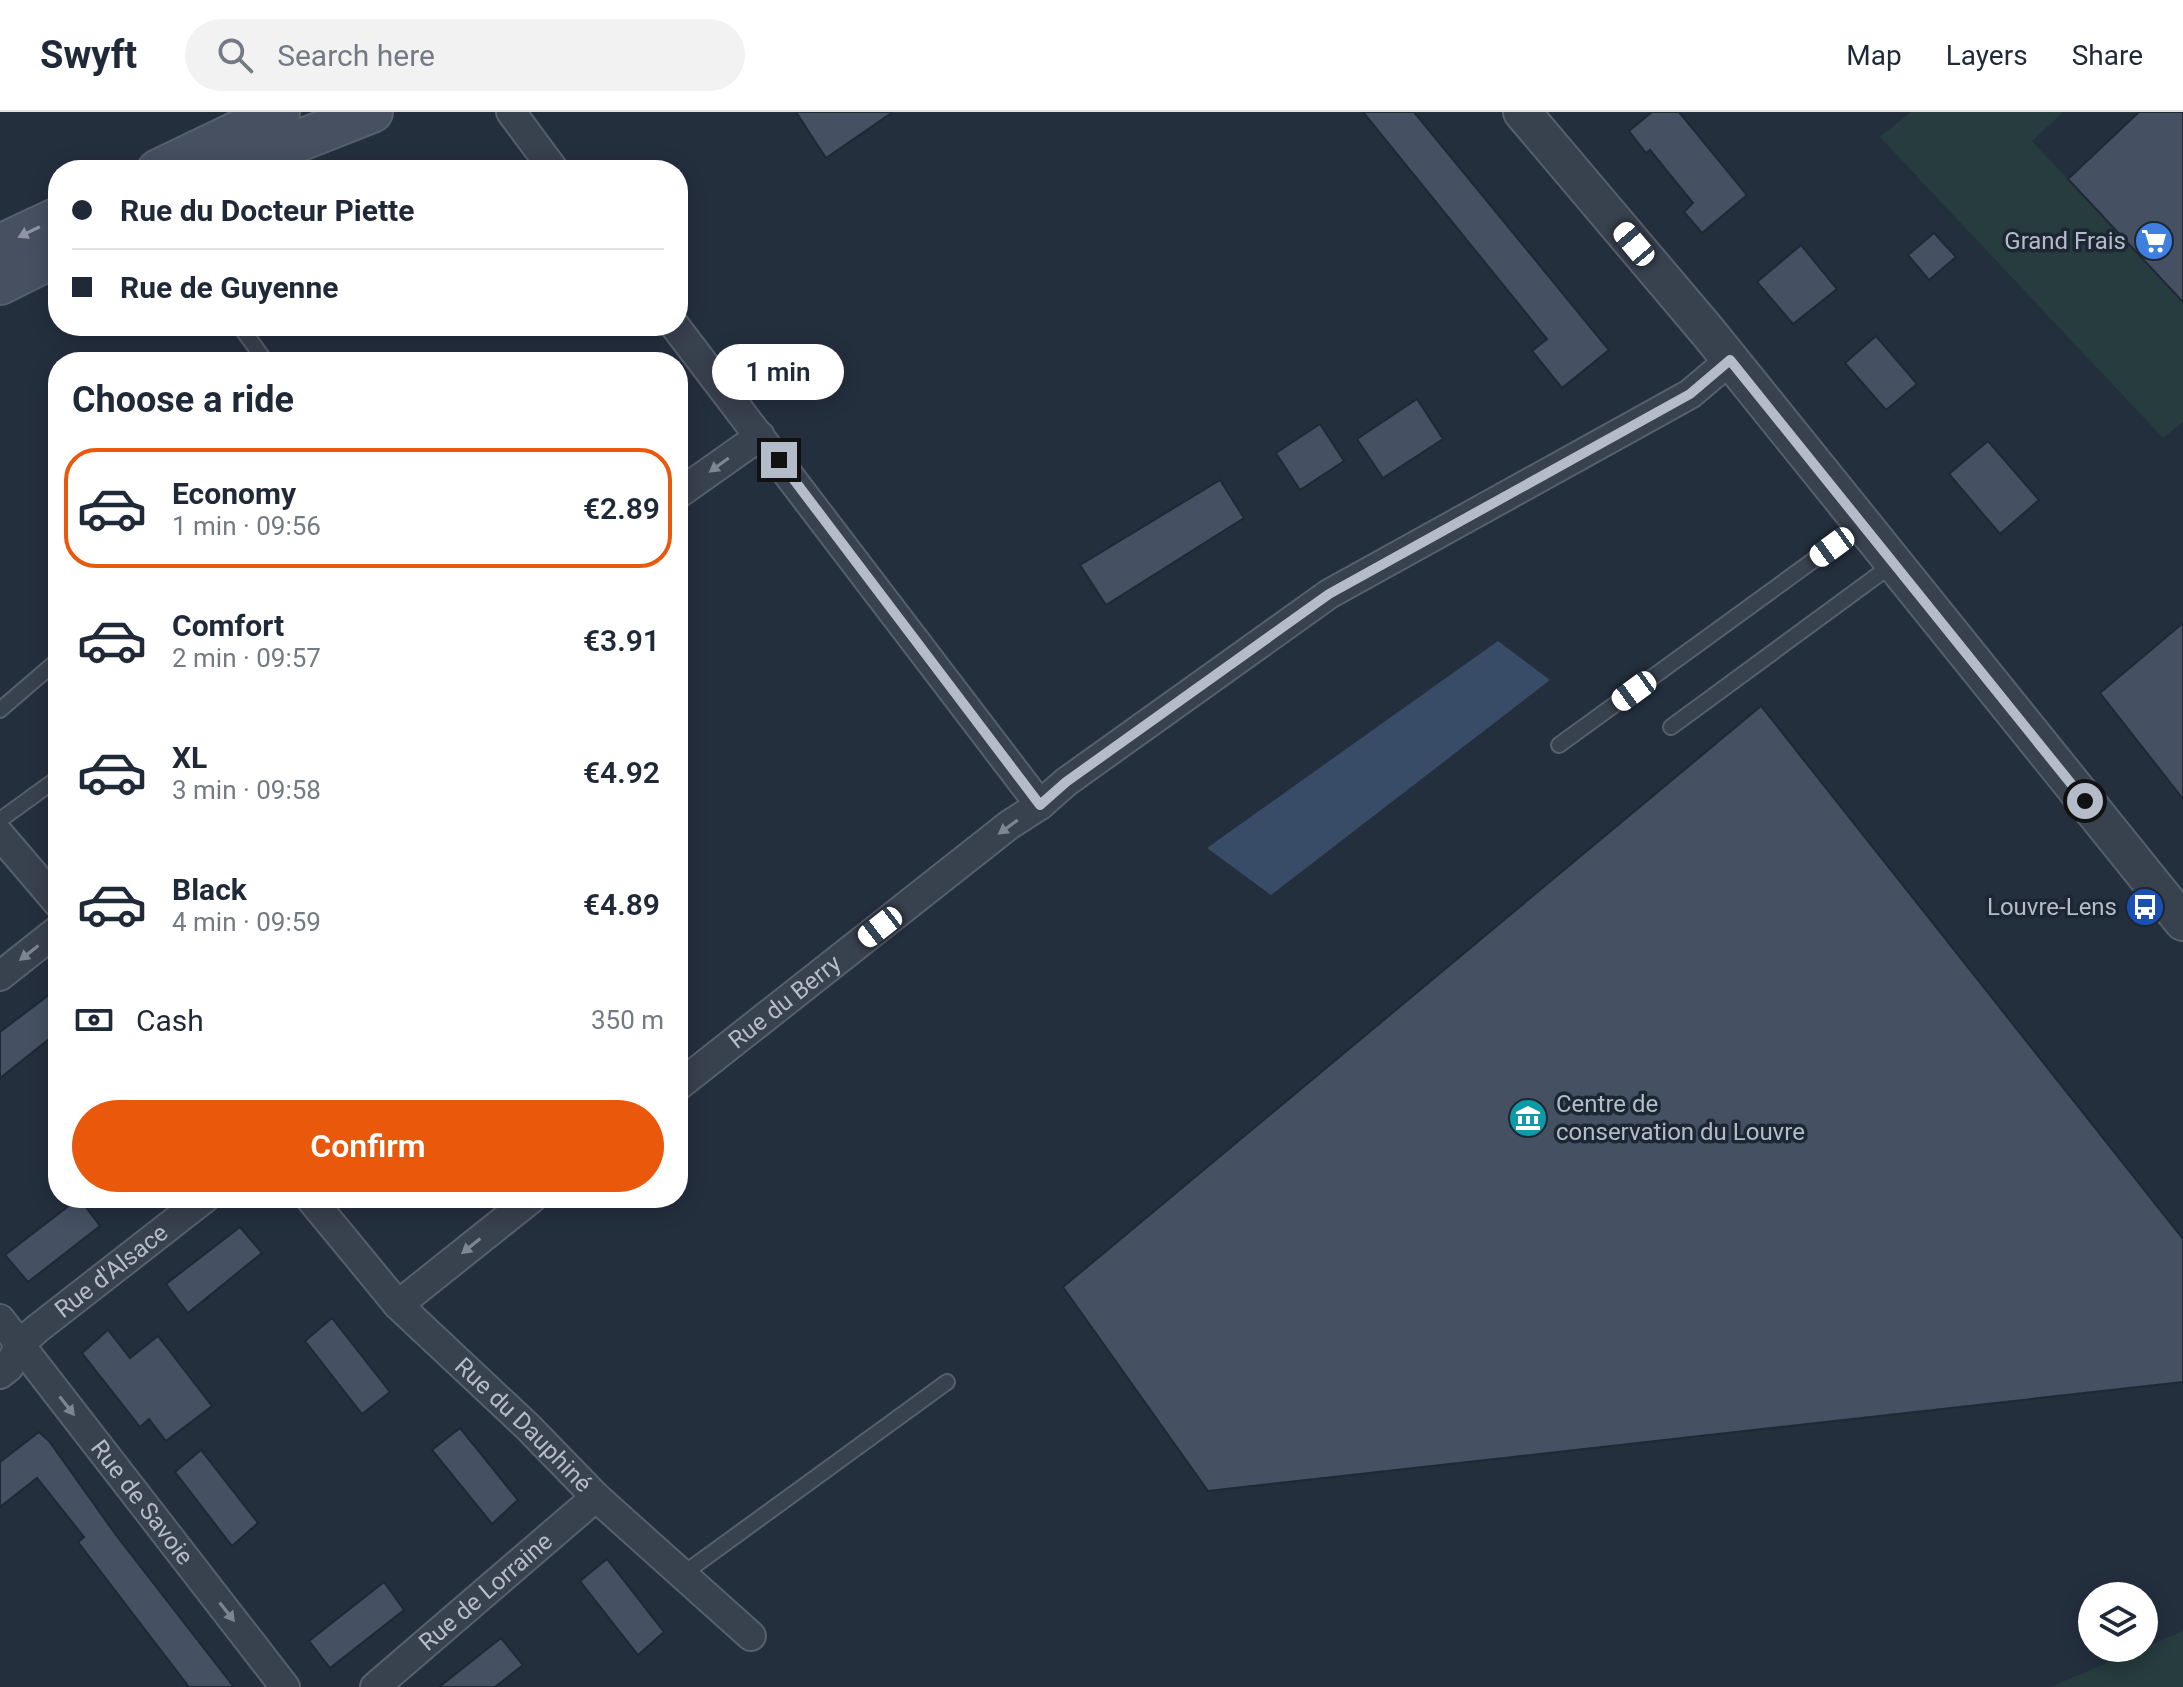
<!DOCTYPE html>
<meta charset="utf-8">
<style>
:root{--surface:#fff;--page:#f2f2f3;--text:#1f2937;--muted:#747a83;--line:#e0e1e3;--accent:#ea580c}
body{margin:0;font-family:Roboto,sans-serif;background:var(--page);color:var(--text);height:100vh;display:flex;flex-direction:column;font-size:30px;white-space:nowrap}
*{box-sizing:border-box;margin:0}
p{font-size:26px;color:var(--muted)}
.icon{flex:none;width:44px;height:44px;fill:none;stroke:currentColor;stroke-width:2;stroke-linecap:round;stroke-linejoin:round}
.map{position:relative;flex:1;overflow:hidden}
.panel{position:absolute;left:48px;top:240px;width:640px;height:856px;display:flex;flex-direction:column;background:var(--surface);border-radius:32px;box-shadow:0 4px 20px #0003}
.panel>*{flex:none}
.top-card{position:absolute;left:48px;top:48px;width:640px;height:176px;border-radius:32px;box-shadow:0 4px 20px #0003;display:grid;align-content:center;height:176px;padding:0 24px;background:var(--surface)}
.buttons{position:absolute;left:2078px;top:1470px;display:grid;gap:16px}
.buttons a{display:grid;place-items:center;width:80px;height:80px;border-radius:50%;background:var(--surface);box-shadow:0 4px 20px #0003;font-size:40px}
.end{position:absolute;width:36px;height:36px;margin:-18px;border:10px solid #b4bcc9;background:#111;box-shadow:0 0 0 4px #111}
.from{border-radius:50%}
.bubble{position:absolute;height:56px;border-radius:28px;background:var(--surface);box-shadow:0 4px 20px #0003;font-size:26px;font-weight:600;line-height:56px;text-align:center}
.car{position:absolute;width:24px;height:48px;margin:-24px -12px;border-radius:10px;box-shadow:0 0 6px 2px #0007;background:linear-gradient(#fff 24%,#345 0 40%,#fff 0 76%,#345 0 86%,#fff 0)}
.top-card b{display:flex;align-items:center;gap:28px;height:76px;font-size:30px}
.top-card b+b{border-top:2px solid var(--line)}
.top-card i{width:20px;height:20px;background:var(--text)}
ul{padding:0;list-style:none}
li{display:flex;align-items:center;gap:24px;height:120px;margin:0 16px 12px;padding:0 8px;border:4px solid transparent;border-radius:32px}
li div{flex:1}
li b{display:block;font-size:30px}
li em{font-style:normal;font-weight:600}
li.current{border-color:var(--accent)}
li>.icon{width:72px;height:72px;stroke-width:1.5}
h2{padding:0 24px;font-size:36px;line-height:96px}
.pay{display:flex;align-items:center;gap:20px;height:88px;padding:0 24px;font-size:30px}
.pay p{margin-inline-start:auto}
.primary-button{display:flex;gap:16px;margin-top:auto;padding:16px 24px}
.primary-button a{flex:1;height:92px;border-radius:48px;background:var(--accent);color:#fff;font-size:32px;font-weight:600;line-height:92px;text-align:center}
header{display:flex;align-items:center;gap:48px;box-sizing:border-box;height:112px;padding:0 40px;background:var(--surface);border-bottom:2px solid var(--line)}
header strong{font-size:38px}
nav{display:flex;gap:44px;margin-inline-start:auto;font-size:28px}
.search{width:560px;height:72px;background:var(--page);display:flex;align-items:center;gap:20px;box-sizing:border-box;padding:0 28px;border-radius:44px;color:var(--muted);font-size:30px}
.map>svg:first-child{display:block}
.green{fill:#263c3f}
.water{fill:#394c67}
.building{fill:#455162;stroke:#1f2835;stroke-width:2}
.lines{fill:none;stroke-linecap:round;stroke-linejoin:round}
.service-casing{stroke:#565f6c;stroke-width:18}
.minor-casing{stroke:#565f6c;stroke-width:32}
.tertiary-casing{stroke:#565f6c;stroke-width:40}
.secondary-casing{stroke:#565f6c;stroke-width:44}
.service{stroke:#38414e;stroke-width:14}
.minor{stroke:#38414e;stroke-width:28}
.tertiary{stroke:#38414e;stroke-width:36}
.secondary{stroke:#465061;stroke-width:40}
.oneway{fill:#8e96a5}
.oneway2{fill:#7c8592}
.route{stroke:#b4bcc9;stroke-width:10}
.labels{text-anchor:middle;stroke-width:7;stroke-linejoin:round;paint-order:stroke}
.poi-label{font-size:24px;fill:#b4bcc9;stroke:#1d2633;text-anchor:end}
.street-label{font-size:24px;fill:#b4bcc9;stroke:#1d2633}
</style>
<header>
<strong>Swyft</strong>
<div class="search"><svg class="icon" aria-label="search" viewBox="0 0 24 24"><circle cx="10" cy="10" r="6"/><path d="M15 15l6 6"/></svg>Search here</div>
<nav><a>Map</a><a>Layers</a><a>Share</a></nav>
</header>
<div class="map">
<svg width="2183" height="1575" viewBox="0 0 2183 1575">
<rect width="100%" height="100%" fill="#242f3e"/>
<g class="green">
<path d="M1911,0H2063L2032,29L2183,190V310L2163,326L1880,25Z"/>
<path d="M2183,1519V1575H2050Z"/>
</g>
<path class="water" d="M1498,529L1550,568L1271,783L1207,736Z"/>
<g class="building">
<path d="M796,0H893L826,46Z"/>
<path d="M1363,0H1414L1609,238L1562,276L1532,239L1547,227Z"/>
<path d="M1652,0H1679L1747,83L1702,121L1684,100L1693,91L1650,38L1646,41L1629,19Z"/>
<path d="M2139,0H2183V190L2068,67Z"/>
<path d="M1934,121L1956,145L1929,168L1908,143Z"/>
<path d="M1801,133L1837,177L1793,212L1757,170Z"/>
<path d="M1876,224L1917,272L1886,298L1845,251Z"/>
<path d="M1417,287L1443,327L1383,366L1357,327Z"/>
<path d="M1320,312L1344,349L1300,378L1276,341Z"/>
<path d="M1988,329L2039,388L2000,422L1949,362Z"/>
<path d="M1220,368L1244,406L1106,493L1080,453Z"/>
<path d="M2183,511V687L2100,581Z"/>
<path d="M1761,594L2183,1127V1270L1208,1379L1063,1175Z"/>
<path d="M58,876V920L0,966V920Z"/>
<path d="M79,1086L100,1114L28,1170L5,1143Z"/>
<path d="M240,1115L262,1141L188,1201L166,1172Z"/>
<path d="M332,1206L390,1280L362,1302L305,1229Z"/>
<path d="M108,1218L130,1246L158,1224L212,1294L166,1329L149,1307L140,1315L82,1241Z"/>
<path d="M460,1316L518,1388L492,1412L432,1338Z"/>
<path d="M39,1320L49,1329L116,1423L234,1575H189L78,1430L84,1425L37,1366L0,1395V1350Z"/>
<path d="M201,1338L258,1411L232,1434L175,1360Z"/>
<path d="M607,1447L664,1520L638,1543L580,1469Z"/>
<path d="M384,1470L404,1498L330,1556L309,1529Z"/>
<path d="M501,1526L523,1553L495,1575H439Z"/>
</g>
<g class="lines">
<g class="service-casing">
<g id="service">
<path d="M240,214L266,250"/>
<path d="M0,598L58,548"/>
<path d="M1671,615L1893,452"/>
<path d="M1559,633L1862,413"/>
<path d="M0,708L58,666"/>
<path d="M683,1462L947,1270"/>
</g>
</g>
<g class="minor-casing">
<g id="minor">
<path d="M511,0L554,58"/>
<path d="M675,214L1040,693"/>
<path d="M678,382L760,324"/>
<path d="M0,723L58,791"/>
<path d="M0,864L58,818"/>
<path id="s1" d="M678,974L1009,713L1040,693L1066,670L1329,482L1690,282L1730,248"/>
<path id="s2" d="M310,1086L398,1193L528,1315L596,1385L751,1524"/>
<path d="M398,1193L532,1086"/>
<path id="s3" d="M0,1207L285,1575"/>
<path id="s4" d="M0,1262L9,1255L19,1233L37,1217L205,1086"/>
<path id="s5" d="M375,1575L596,1385"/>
</g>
</g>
<g class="tertiary-casing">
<path id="tertiary" d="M1522,0L1708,220L2183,810"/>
</g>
<g class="secondary-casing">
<g id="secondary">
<path d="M158,58L279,0"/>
<path d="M236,58L283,35L372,0"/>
<path d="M0,133L58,106"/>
<path d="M0,172L58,143"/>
</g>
</g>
<use href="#service" class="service"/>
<use href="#minor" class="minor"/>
<use href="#tertiary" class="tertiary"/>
<use href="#secondary" class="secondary"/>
</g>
<defs><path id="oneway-solid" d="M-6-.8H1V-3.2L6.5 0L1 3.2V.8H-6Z" transform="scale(2)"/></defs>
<use class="oneway" href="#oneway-solid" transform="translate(29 120) rotate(154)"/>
<g class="oneway2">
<use href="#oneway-solid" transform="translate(719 353) rotate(144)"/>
<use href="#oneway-solid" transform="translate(1008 715) rotate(144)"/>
<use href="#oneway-solid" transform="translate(29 841) rotate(142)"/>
<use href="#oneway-solid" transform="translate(471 1134) rotate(141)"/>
<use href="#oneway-solid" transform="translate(67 1294) rotate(52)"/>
<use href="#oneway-solid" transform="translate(227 1500) rotate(52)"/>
</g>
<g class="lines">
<path class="route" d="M779,348L1040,693L1066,670L1329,482L1690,282L1730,248L2085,689"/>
</g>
<defs>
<g id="supermarket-disc" transform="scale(2)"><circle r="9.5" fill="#3f7fe0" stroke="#1d2633"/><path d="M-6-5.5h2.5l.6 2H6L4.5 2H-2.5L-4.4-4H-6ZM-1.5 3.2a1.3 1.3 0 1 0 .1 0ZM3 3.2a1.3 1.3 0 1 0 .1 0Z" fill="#fff"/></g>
<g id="bus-disc" transform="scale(2)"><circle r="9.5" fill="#1a4fb4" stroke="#1d2633"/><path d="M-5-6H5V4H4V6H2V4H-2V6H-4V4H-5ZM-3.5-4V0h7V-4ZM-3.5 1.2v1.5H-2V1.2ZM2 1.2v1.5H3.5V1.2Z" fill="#fff"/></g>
<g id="museum-disc" transform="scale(2)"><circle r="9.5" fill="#0f9aa8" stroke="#1d2633"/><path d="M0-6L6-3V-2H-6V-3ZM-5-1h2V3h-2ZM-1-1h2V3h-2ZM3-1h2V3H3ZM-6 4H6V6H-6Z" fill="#fff"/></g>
</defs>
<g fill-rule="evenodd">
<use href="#supermarket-disc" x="2154" y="129"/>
<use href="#bus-disc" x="2145" y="795"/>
<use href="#museum-disc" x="1528" y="1006"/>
</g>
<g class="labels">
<g class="poi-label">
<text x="2126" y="137">Grand Frais</text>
<text x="2117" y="803">Louvre-Lens</text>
<text x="1556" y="1000" text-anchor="start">Centre de<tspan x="1556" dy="28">conservation du Louvre</tspan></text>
</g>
<g class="street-label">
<text dy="8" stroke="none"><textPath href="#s1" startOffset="136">Rue du Berry</textPath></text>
<text dy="8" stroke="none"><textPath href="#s4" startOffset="154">Rue d'Alsace</textPath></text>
<text dy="8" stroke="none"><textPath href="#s2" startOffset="312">Rue du Dauphiné</textPath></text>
<text dy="8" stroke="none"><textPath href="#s3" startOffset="232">Rue de Savoie</textPath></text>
<text dy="8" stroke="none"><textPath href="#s5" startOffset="146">Rue de Lorraine</textPath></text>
</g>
</g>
</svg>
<div class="buttons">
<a><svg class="icon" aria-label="layers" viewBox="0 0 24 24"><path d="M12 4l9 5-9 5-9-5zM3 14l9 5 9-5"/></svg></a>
</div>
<i class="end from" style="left:2085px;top:689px"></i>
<i class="end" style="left:779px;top:348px"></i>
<div class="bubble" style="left:712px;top:232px;width:132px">1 min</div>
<i class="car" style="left:1634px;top:132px;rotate:320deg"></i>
<i class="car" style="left:1832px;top:435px;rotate:234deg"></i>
<i class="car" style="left:1634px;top:579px;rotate:234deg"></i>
<i class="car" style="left:880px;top:815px;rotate:232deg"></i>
<div class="top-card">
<b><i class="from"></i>Rue du Docteur Piette</b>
<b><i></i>Rue de Guyenne</b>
</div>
<section class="panel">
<h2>Choose a ride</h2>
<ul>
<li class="current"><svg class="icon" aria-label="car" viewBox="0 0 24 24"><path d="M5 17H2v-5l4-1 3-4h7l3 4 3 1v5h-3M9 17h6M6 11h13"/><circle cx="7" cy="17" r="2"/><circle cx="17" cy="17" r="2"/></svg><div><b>Economy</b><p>1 min · 09:56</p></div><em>€2.89</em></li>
<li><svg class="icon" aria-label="car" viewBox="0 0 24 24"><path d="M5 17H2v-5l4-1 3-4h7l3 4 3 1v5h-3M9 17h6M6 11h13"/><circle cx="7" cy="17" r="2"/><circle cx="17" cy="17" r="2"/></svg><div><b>Comfort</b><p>2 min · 09:57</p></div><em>€3.91</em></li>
<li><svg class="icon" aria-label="car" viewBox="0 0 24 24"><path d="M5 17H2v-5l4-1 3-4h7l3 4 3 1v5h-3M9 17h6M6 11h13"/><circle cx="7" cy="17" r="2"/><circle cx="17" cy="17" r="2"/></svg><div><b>XL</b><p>3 min · 09:58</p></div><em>€4.92</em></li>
<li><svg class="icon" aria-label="car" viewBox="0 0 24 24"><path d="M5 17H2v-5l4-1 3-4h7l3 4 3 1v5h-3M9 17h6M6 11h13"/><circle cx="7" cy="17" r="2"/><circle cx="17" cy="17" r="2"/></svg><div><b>Black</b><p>4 min · 09:59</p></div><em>€4.89</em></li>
</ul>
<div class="pay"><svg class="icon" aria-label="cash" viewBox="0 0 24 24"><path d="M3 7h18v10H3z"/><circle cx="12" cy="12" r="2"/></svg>Cash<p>350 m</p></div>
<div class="primary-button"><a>Confirm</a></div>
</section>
</div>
